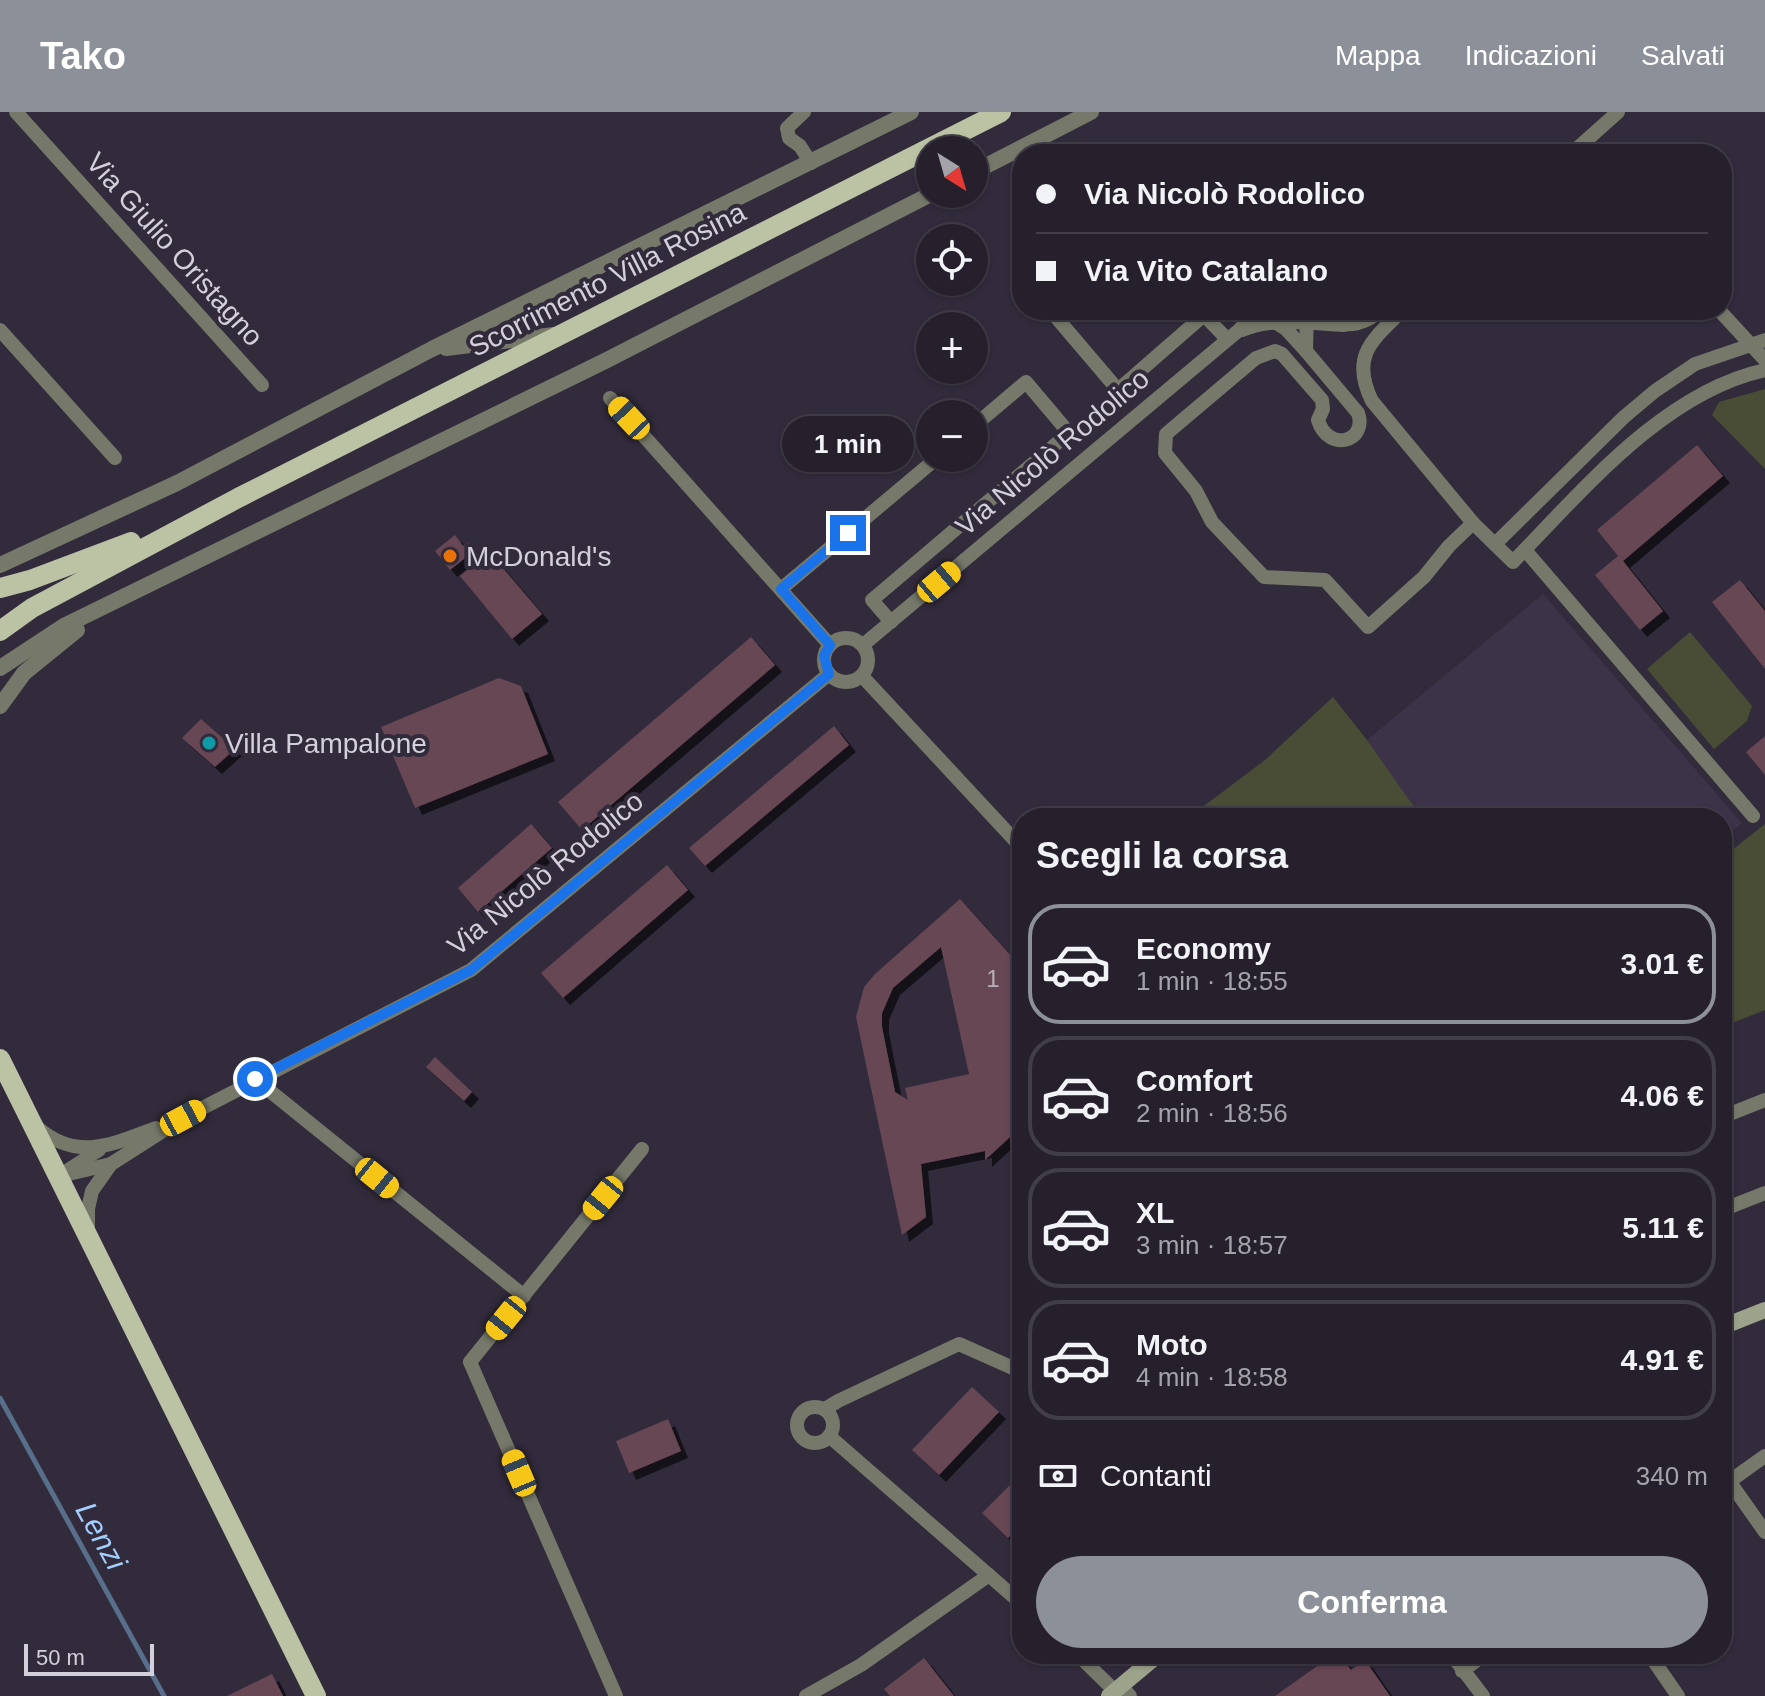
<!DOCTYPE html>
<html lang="it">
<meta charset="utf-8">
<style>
:root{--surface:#26202d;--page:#322d39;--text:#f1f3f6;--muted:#a4a3aa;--line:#423e49;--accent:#8c9099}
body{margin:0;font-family:Arial,sans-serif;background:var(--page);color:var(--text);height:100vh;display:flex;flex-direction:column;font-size:30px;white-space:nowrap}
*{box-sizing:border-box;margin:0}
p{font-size:26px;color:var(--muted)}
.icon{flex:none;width:44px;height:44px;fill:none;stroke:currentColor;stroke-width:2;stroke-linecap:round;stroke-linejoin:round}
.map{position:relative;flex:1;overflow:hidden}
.details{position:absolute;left:1012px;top:696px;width:720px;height:856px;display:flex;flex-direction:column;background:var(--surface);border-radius:32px;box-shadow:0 2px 6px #0004,0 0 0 2px var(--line)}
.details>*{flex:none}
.hud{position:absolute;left:1012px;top:32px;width:720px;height:176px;border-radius:32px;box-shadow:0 2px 6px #0004,0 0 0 2px var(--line);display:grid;align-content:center;height:176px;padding:0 24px;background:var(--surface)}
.needle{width:52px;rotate:143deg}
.fabs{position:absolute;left:916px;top:24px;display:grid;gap:16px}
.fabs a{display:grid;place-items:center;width:72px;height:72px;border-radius:50%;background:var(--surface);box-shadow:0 2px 6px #0004,0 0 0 2px var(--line);font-size:40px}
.scale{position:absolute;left:24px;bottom:20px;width:130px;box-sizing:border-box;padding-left:8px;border:4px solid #d4d0db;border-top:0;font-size:22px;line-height:28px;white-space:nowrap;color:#d4d0db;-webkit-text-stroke:6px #322b3c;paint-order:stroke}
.end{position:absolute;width:36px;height:36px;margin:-18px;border:10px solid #1a73e8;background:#fff;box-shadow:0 0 0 4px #fff}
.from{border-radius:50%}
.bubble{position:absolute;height:56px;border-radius:28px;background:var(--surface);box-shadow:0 2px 6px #0004,0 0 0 2px var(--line);font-size:26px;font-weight:600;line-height:56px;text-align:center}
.car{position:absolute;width:24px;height:48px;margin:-24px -12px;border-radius:10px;box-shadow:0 0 6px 2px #0007;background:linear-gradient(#f5c518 24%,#345 0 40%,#f5c518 0 76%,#345 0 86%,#f5c518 0)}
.hud b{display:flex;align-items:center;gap:28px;height:76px;font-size:30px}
.hud b+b{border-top:2px solid var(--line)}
.hud i{width:20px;height:20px;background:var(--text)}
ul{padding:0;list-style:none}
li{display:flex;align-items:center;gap:24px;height:120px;margin:0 16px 12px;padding:0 8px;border:4px solid var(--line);border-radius:32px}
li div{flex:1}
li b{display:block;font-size:30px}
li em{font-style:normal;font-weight:600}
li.current{border-color:var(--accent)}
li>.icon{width:72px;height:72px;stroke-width:1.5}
h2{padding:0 24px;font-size:36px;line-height:96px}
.pay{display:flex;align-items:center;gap:20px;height:88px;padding:0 24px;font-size:30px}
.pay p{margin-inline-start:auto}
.primary-button{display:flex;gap:16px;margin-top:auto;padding:16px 24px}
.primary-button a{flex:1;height:92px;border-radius:48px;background:var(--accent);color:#fff;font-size:32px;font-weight:600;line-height:92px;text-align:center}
header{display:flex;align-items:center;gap:48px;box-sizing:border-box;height:112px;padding:0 40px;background:var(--accent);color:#fff}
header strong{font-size:38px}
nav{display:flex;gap:44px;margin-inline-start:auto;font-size:28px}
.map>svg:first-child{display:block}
.built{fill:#3d3349}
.green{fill:#494d36}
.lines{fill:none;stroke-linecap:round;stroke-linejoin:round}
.stream{stroke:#576f8a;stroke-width:5}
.building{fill:#684654;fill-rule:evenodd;filter:url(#shadow)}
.minor{stroke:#76796a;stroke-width:14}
.tertiary{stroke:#76796a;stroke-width:16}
.secondary{stroke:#9da38b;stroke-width:16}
.primary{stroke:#bcc3a4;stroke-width:20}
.route{stroke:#1a73e8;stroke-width:10}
.food-dot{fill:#e8710a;stroke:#322b3c;stroke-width:3}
.culture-dot{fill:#0f9aa8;stroke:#322b3c;stroke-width:3}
.labels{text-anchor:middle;stroke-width:8;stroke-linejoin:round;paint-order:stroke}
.number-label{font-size:24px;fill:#b9aeb9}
.street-label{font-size:28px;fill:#d4d0db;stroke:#322b3c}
.poi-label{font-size:28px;fill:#d4d0db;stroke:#322b3c;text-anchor:start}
.water-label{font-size:30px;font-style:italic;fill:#a3cefd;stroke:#322b3c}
</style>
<header>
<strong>Tako</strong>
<nav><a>Mappa</a><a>Indicazioni</a><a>Salvati</a></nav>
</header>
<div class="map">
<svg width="1765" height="1584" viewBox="0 0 1765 1584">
<defs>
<filter id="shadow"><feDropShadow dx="7" dy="7" stdDeviation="0" flood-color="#0009"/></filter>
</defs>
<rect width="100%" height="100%" fill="#322b3c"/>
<path class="built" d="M1543,482L1742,711L1722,727V706H1422L1367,628Z"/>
<g class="green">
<path d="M1765,277V357L1712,303L1719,290Z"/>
<path d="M1690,520L1752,594L1747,609L1714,637L1647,557Z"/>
<path d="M1333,585L1367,628L1422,706H1188L1265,648Z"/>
<path d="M1765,712V898L1722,915V746Z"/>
</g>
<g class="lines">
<path class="stream" d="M0,1286L164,1584"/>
</g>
<g class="building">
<path d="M1697,333L1723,364L1623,449L1663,499L1640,518L1595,463L1618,444L1597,418Z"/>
<path d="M455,423L463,434L468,430L475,438L450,458L435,439Z"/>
<path d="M489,440L542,502L512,527L460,464Z"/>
<path d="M1740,468L1765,499V557L1712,490Z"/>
<path d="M751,525L775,553L582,718L558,690Z"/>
<path d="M499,566L521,574L548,642L415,696L381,615Z"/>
<path d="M201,607L235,637L215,655L182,626Z"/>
<path d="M834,614L849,633L705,754L689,736Z"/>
<path d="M1765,624V663L1746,640Z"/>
<path d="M531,712L552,736L478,800L458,776Z"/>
<path d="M667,753L688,778L563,886L541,861Z"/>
<path d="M960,787L1022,856V1014L985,1048V1039L921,1052L926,1105L902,1123L856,905L864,875L875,862ZM941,835L969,962L905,976L908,988L895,980L882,915V901L893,876Z"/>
<path d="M435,945L472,980L464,989L426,955Z"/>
<path d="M972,1275L999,1300L939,1363L912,1338Z"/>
<path d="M668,1307L681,1339L629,1361L616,1329Z"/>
<path d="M1022,1361V1412L1008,1426L982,1401Z"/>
<path d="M1334,1542H1339L1351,1558L1365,1548L1390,1584H1275Z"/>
<path d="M924,1546L954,1584H890L884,1577Z"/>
<path d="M272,1562L283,1584H227Z"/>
</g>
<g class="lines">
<g class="minor">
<path d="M16,0L262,273"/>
<path d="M804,0L787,16L789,26L800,34L811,51"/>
<path d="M1571,42L1618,0"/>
<path d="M1050,198L1118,278L1204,203L1227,227"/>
<path d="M1307,198L1306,239L1358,301C1368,330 1328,341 1318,308L1323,297L1322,288L1282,242L1275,239L1256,246L1166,322L1165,341L1196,379L1212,410L1264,465L1325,468L1368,515L1424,465L1449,434L1473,411L1513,450C1583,378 1664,280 1765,258"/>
<path d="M1316,198C1335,218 1361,216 1381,198"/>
<path d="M1403,198C1372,228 1350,244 1372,289L1473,411"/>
<path d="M1719,198L1765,248"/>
<path d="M1275,210L1286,217L1306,239"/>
<path d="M0,218L115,346"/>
<path d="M1242,218C1274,205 1309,211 1344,213"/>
<path d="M610,286L830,533"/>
<path d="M1495,432L1624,305L1655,279L1695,252L1765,228"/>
<path d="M1525,438L1753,704"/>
<path d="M781,477L937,346"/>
<path d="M891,510L872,488L1069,321L1026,270L974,314"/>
<circle cx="846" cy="548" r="22"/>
<path d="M863,533L1238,219L1258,198"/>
<path d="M862,564L1022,736"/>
<path d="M255,967L524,1184"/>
<path d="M1722,1005L1765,988"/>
<path d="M38,1016C78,1050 113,1032 156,1016"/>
<path d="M59,1064L99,1038"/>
<path d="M60,1064L111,1052"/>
<path d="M1722,1098L1765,1081"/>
<path d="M88,1119V1097L92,1079L111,1052L183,1006L471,858L829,562"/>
<circle cx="815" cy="1313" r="18"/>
<path d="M825,1297L838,1289L959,1232L1022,1260"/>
<path d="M829,1324L1022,1492"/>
<path d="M1722,1359L1765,1420"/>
<path d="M1723,1374L1765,1344"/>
<path d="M1077,1542L1115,1579"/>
<path d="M1451,1542L1483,1584"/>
<path d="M1649,1542L1678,1584"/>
<path d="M1462,1559L1485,1542"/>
<path d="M1121,1574L1130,1584"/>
<path d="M616,1584L470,1250L642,1037"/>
<path d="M806,1584L861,1553L989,1463"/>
</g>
<g class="tertiary">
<path d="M974,60L1091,0"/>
<path d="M446,236L554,223"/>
<path d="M0,453L177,371L432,237L911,0"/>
<path d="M0,556L64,514L605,249L931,82"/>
<path d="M0,594L24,561L77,518"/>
</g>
<g class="secondary">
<path d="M1722,1215L1765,1198"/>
<path d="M1109,1584L1159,1542"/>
</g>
<g class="primary">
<path d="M0,476L30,468L131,430"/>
<path d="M0,519L32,496L238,386L1001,0"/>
<path d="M0,947L316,1584"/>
</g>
</g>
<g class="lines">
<path class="route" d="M255,967L471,858L829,562L824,544L830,533L781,477L848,421"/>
</g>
<circle class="food-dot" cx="450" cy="444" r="8"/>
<circle class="culture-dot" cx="209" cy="631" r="8"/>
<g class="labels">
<g class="number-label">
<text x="993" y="875">1</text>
</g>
<g class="street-label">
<text transform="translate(175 137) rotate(48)" y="10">Via Giulio Oristagno</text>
<text transform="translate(607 167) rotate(-27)" y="10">Scorrimento Villa Rosina</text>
<text transform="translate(1052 340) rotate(-40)" y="10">Via Nicolò Rodolico</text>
<text transform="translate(545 761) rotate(-39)" y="10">Via Nicolò Rodolico</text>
</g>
<g class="poi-label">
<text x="466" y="454">McDonald's</text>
<text x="225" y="641">Villa Pampalone</text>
</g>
<g class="water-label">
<text transform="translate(101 1424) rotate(61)" y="10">Lenzi</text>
</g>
</g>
</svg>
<div class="fabs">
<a><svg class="needle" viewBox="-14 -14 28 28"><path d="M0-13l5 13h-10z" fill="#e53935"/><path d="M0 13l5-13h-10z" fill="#a4a3aa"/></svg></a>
<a><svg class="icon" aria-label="locate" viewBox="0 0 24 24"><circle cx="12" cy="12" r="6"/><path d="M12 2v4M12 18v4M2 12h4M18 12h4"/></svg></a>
<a>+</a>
<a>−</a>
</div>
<div class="scale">50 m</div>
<i class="end from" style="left:255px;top:967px"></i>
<i class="end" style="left:848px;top:421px"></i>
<div class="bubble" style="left:782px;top:304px;width:132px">1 min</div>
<i class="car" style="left:629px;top:306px;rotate:317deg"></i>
<i class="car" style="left:939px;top:470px;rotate:50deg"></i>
<i class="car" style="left:183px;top:1006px;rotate:62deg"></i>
<i class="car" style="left:377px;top:1066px;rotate:129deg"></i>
<i class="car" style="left:603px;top:1086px;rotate:219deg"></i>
<i class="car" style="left:506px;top:1206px;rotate:219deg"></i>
<i class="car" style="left:519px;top:1361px;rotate:337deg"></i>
<div class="hud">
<b><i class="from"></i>Via Nicolò Rodolico</b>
<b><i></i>Via Vito Catalano</b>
</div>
<section class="details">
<h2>Scegli la corsa</h2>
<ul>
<li class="current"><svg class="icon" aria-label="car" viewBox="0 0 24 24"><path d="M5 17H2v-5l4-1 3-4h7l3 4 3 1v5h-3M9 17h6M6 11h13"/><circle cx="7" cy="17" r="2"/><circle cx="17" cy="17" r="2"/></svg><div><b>Economy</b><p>1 min · 18:55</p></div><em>3.01 €</em></li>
<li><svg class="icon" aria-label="car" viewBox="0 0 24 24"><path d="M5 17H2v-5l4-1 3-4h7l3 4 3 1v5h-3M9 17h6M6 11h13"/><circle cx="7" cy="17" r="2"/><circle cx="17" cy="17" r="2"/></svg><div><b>Comfort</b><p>2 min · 18:56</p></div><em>4.06 €</em></li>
<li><svg class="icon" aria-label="car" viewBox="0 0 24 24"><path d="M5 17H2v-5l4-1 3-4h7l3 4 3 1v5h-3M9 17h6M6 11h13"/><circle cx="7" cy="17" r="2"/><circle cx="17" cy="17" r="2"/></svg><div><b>XL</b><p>3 min · 18:57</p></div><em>5.11 €</em></li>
<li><svg class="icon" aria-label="car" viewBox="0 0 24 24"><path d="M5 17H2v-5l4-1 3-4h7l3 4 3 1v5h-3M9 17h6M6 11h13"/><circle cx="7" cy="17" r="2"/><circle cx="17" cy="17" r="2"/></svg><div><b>Moto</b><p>4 min · 18:58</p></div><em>4.91 €</em></li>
</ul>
<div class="pay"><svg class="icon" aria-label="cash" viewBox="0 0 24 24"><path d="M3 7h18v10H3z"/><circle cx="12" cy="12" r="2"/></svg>Contanti<p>340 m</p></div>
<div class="primary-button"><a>Conferma</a></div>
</section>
</div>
